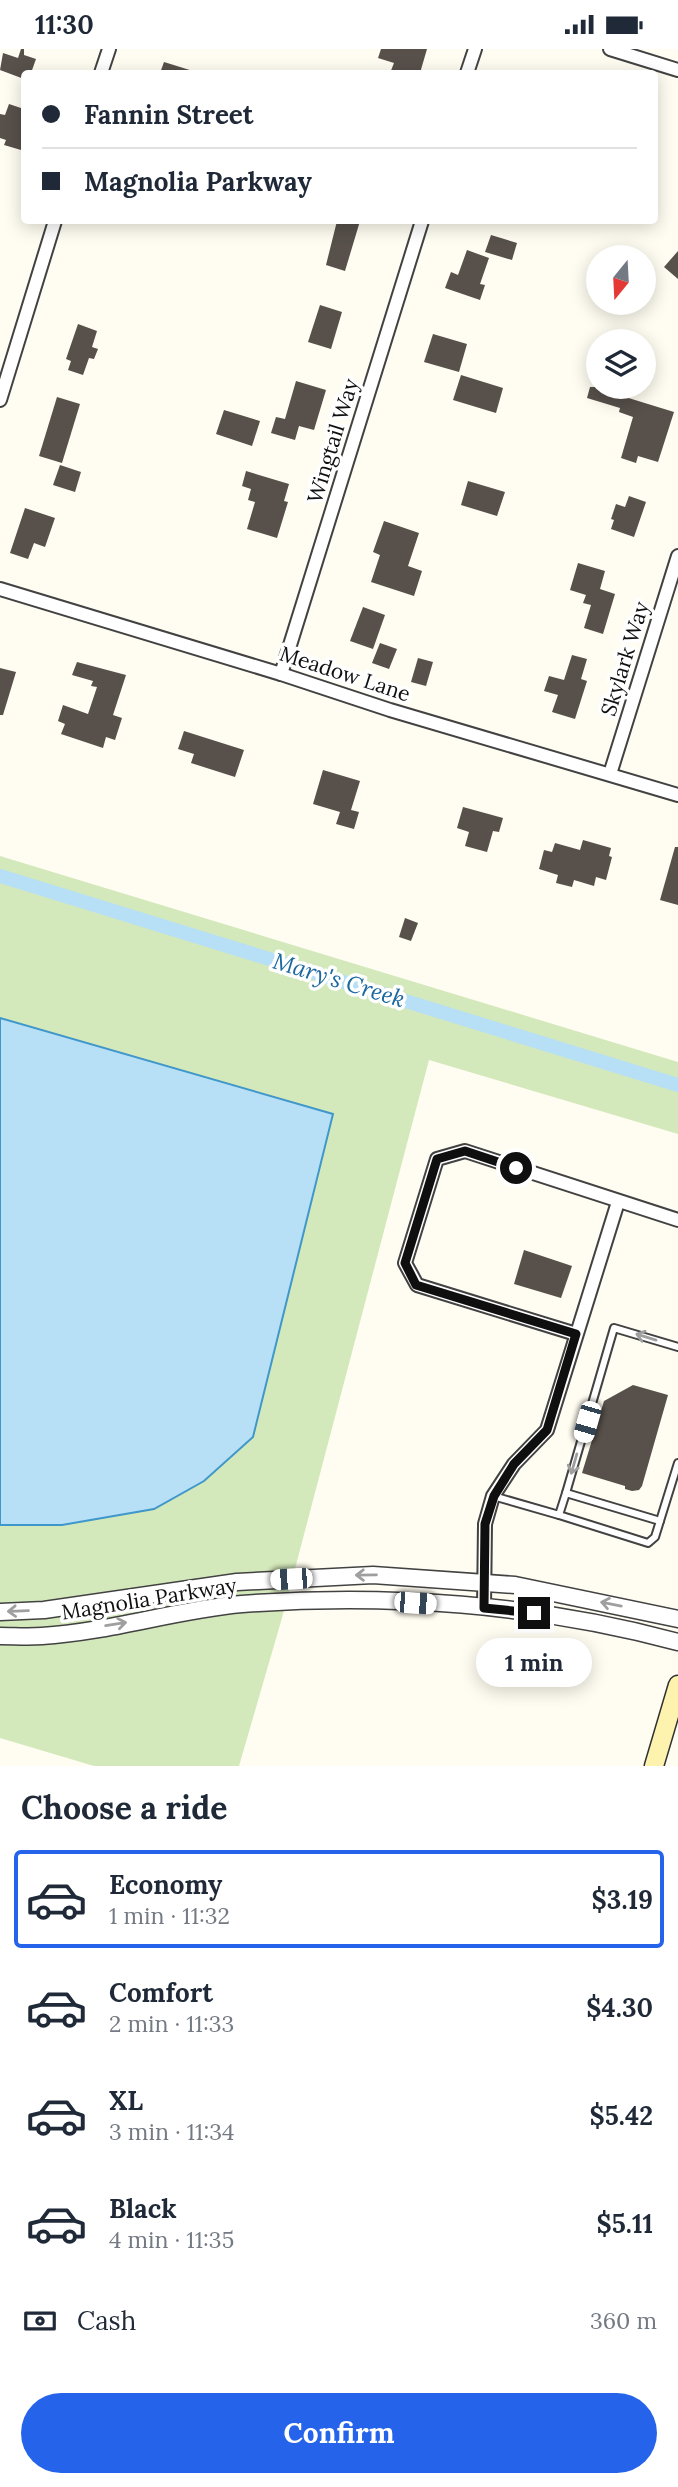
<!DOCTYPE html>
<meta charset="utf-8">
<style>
:root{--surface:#fff;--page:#f2f2f3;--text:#1f2937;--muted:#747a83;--line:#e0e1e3;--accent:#2563eb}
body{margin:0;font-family:Lora,serif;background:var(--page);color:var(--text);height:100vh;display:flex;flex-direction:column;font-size:26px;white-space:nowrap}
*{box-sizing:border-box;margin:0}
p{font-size:23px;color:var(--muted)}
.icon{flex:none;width:38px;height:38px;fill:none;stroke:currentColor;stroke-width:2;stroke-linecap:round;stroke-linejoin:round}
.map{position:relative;height:1717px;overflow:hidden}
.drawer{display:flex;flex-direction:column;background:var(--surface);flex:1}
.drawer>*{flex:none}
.guide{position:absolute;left:21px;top:21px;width:637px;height:154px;border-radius:7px;box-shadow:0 4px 18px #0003;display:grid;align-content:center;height:154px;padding:0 21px;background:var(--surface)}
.needle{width:46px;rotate:198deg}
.buttons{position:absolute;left:586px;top:196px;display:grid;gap:14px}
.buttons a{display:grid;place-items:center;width:70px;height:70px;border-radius:50%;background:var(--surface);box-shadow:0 4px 18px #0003;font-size:35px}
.end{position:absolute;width:32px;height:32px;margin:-16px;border:9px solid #0f0f0f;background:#fff;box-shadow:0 0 0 4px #fff}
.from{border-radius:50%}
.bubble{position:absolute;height:49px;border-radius:24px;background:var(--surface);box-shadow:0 4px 18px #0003;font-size:23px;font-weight:800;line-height:49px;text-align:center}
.car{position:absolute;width:21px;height:42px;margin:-21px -10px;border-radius:9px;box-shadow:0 0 5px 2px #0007;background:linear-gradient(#fff 24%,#345 0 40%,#fff 0 76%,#345 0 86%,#fff 0)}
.guide b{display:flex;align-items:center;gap:24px;height:66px;font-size:26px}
.guide b+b{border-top:2px solid var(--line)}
.guide i{width:18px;height:18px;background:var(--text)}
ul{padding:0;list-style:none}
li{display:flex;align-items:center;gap:21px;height:98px;margin:0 14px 10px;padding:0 7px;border:4px solid transparent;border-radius:7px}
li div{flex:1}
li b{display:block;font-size:26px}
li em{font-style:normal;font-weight:800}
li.current{border-color:var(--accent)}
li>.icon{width:63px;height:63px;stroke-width:1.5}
h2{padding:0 21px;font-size:32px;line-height:84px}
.pay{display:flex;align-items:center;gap:18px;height:77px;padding:0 21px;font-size:26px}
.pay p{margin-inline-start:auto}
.primary-button{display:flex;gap:14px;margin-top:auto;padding:14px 21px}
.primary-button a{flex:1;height:80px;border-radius:42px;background:var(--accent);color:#fff;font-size:28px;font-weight:800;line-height:80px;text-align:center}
.status{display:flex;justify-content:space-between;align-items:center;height:49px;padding:0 35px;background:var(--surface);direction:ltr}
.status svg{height:19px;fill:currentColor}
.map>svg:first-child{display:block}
.green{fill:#d4e9bb}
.water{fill:#b7dff5;stroke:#4097ca;stroke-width:2}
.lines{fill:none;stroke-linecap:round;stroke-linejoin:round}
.canal{stroke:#b7dff5;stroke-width:14}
.building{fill:#57504b}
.service-casing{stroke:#424242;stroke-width:10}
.minor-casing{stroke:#424242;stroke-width:16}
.tertiary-casing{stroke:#424242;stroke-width:19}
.secondary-casing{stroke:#313131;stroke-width:21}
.service{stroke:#fff;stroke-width:6}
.minor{stroke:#fff;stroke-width:12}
.tertiary{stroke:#fff;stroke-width:16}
.secondary{stroke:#fdf2ae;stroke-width:18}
.oneway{stroke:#9f9f9f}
.route{stroke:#0f0f0f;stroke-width:9}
.labels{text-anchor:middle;stroke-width:7;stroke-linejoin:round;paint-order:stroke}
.street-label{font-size:21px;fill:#0f0f0f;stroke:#fff}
.water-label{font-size:23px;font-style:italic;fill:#1a689f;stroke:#fff}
</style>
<div class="status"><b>11:30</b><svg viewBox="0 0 49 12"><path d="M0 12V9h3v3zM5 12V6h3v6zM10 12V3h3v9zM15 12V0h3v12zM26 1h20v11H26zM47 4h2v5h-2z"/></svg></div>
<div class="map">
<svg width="678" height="1717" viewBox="0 0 678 1717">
<rect width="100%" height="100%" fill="#fffcf1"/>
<path class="green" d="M0,807L678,1013V1085L429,1011L282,1569L239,1717H94L0,1689Z"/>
<path class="water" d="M0,969L333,1065L253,1388L204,1432L154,1460L62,1476H0Z"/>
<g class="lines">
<path class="canal" d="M0,827L678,1036"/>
</g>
<g class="building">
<path d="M21,0H24V6L36,10L31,24H24V30L0,21L3,4L18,9Z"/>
<path d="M381,0H427L420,24H390L394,14L378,9Z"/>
<path d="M164,13L193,22L192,24H160Z"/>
<path d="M9,55L24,60V88L21,101L4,96L6,91L0,89V65L5,66Z"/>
<path d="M337,172H360L345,222L326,216Z"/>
<path d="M491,186L517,194L512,211L485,203Z"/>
<path d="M467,201L489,209L480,235L485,236L480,251L445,239L451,223L458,226Z"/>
<path d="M678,202V230L664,218Z"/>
<path d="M320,256L342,263L331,300L308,293Z"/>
<path d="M78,275L97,282L92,298L98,300L94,310L89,309L83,326L68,321L71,312L66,310Z"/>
<path d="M433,285L467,295L459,323L424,313Z"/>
<path d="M461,326L503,339L496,364L453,351Z"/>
<path d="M296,332L326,341L314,381L299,377L295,391L271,384L276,368L285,370Z"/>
<path d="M590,338H613L623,341L622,347L674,363L658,413L638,407L636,414L621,409L633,368L619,363L620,359L587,349Z"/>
<path d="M57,348L80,355L62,414L39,407Z"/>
<path d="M224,361L260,372L252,397L216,385Z"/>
<path d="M60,416L81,423L75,443L53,436Z"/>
<path d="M246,422L289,435L284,452L288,453L277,489L247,480L255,453L248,451L251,440L242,437Z"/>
<path d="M468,432L505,443L497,467L461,456Z"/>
<path d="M629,447L646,453L634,488L611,480L614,471L611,470L616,455L625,458Z"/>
<path d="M25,459L55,469L45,498L34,494L28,510L10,504Z"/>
<path d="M384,472L419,484L408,517L422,522L414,547L371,533L380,506L373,503Z"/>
<path d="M578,514L605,522L600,540L615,545L603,585L584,579L591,556L583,554L586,546L570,541Z"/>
<path d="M363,558L385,566L373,600L350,592Z"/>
<path d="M380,594L397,600L389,620L372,614Z"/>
<path d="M572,606L587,610L581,630L587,632L575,670L552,663L558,646L544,642L549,627L564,631Z"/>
<path d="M418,609L433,613L426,637L411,633Z"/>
<path d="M77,613L126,626L113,666L122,669L115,691L106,688L103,699L61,685L65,675L58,672L63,656L88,665L97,638L91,637L93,632L72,626Z"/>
<path d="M0,619L16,623L3,666H0Z"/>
<path d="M184,682L244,701L235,728L191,714L194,705L178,700Z"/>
<path d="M323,721L360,732L351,761L359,763L354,780L336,775L340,763L313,755Z"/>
<path d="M463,758L503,769L499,783L493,782L487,803L465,797L469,783L457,779Z"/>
<path d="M583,791L611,799L609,807L612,808L606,831L596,828L594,837L574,831L572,838L556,834L558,826L539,820L544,801L552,803L555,794L580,801Z"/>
<path d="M675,798H678V856L660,851Z"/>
<path d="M405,869L418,874L411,892L399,888Z"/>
<path d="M524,1201L572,1217L561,1249L514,1235Z"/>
<path d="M633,1336L668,1346L642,1437L639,1441L632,1442L625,1440V1437L582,1424L604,1352Z"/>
</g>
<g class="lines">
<g class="service-casing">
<g id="service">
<path d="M566,1444L614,1279L678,1298"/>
<path d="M493,1447L559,1466L566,1444L660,1472"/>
<path d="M559,1466L648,1494L655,1488L678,1414"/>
</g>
</g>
<g class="minor-casing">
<g id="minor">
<path d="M610,0L678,21"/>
<path d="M101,24L109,0"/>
<path d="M467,24L475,0"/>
<path d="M0,351L55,172"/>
<path d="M0,540L281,625L390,661L678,746"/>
<path d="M281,625L422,172"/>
<path d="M610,725L678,507"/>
<path d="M576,1285L417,1236L405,1214L437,1110L465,1102L678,1171"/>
<path d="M484,1559L485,1475L493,1447L514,1415L547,1381L618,1153"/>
</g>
</g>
<g class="tertiary-casing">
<g id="tertiary">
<path d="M0,1563L44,1561L237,1533L373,1526L515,1536L678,1570"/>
<path d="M0,1587C14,1587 28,1588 42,1587C109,1583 175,1561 242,1555C387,1544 537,1555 678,1593"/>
</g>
</g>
<g class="secondary-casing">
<path id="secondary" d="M654,1717L678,1636"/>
</g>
<use href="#service" class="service"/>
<use href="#minor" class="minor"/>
<use href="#tertiary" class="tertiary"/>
<use href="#secondary" class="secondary"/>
</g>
<defs><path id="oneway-shaft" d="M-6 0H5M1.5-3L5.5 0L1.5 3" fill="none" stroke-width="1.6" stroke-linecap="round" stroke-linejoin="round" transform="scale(1.75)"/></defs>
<g class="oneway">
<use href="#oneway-shaft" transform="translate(646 1288) rotate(-163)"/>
<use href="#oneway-shaft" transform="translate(574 1415) rotate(106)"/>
<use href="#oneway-shaft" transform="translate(366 1526) rotate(179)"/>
<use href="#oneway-shaft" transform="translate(611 1555) rotate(-169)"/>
<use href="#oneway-shaft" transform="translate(18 1562) rotate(178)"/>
<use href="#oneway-shaft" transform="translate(116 1575) rotate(-9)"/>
</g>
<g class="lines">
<path class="route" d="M516,1119L465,1102L437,1110L405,1214L416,1236L576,1285L547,1381L514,1415L494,1447L485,1475L484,1559L534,1564"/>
</g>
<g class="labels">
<g class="street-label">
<text transform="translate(333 392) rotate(-73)" y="7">Wingtail Way</text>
<text transform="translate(625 610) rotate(-73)" y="7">Skylark Way</text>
<text transform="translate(345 625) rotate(18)" y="7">Meadow Lane</text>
<text transform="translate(149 1550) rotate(-9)" y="7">Magnolia Parkway</text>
</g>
<g class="water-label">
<text transform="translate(339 931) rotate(17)" y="8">Mary's Creek</text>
</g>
</g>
</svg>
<div class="buttons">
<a><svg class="needle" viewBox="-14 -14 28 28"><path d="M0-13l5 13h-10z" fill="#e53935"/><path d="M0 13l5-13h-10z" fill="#747a83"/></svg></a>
<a><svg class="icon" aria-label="layers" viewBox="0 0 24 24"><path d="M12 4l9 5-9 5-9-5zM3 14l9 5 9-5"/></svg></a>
</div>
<i class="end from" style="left:516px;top:1119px"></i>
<i class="end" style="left:534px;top:1564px"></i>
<div class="bubble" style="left:476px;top:1589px;width:116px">1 min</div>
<i class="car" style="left:587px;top:1373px;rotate:196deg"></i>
<i class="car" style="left:291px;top:1530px;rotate:267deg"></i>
<i class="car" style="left:415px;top:1554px;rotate:94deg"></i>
<div class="guide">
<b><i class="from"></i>Fannin Street</b>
<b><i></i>Magnolia Parkway</b>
</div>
</div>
<section class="drawer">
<h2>Choose a ride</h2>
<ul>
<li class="current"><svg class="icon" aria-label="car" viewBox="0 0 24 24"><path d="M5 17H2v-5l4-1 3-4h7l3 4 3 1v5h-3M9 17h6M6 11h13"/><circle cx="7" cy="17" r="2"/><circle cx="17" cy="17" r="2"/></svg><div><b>Economy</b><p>1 min · 11:32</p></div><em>$3.19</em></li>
<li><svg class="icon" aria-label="car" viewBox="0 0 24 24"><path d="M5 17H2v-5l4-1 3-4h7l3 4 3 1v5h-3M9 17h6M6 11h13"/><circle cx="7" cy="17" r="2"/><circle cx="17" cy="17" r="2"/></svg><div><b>Comfort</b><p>2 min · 11:33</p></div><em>$4.30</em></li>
<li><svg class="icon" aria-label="car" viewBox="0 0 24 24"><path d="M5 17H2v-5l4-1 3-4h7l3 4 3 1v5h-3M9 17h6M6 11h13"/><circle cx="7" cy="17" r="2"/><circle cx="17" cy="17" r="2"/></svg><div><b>XL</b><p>3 min · 11:34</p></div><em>$5.42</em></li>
<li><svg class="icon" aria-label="car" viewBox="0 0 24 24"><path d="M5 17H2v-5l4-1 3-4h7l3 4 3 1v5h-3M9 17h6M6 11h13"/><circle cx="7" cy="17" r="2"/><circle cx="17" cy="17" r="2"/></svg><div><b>Black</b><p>4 min · 11:35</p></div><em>$5.11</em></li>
</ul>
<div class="pay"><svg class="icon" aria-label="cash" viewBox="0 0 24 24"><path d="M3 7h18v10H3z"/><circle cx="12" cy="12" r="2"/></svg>Cash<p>360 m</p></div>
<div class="primary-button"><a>Confirm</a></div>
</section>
